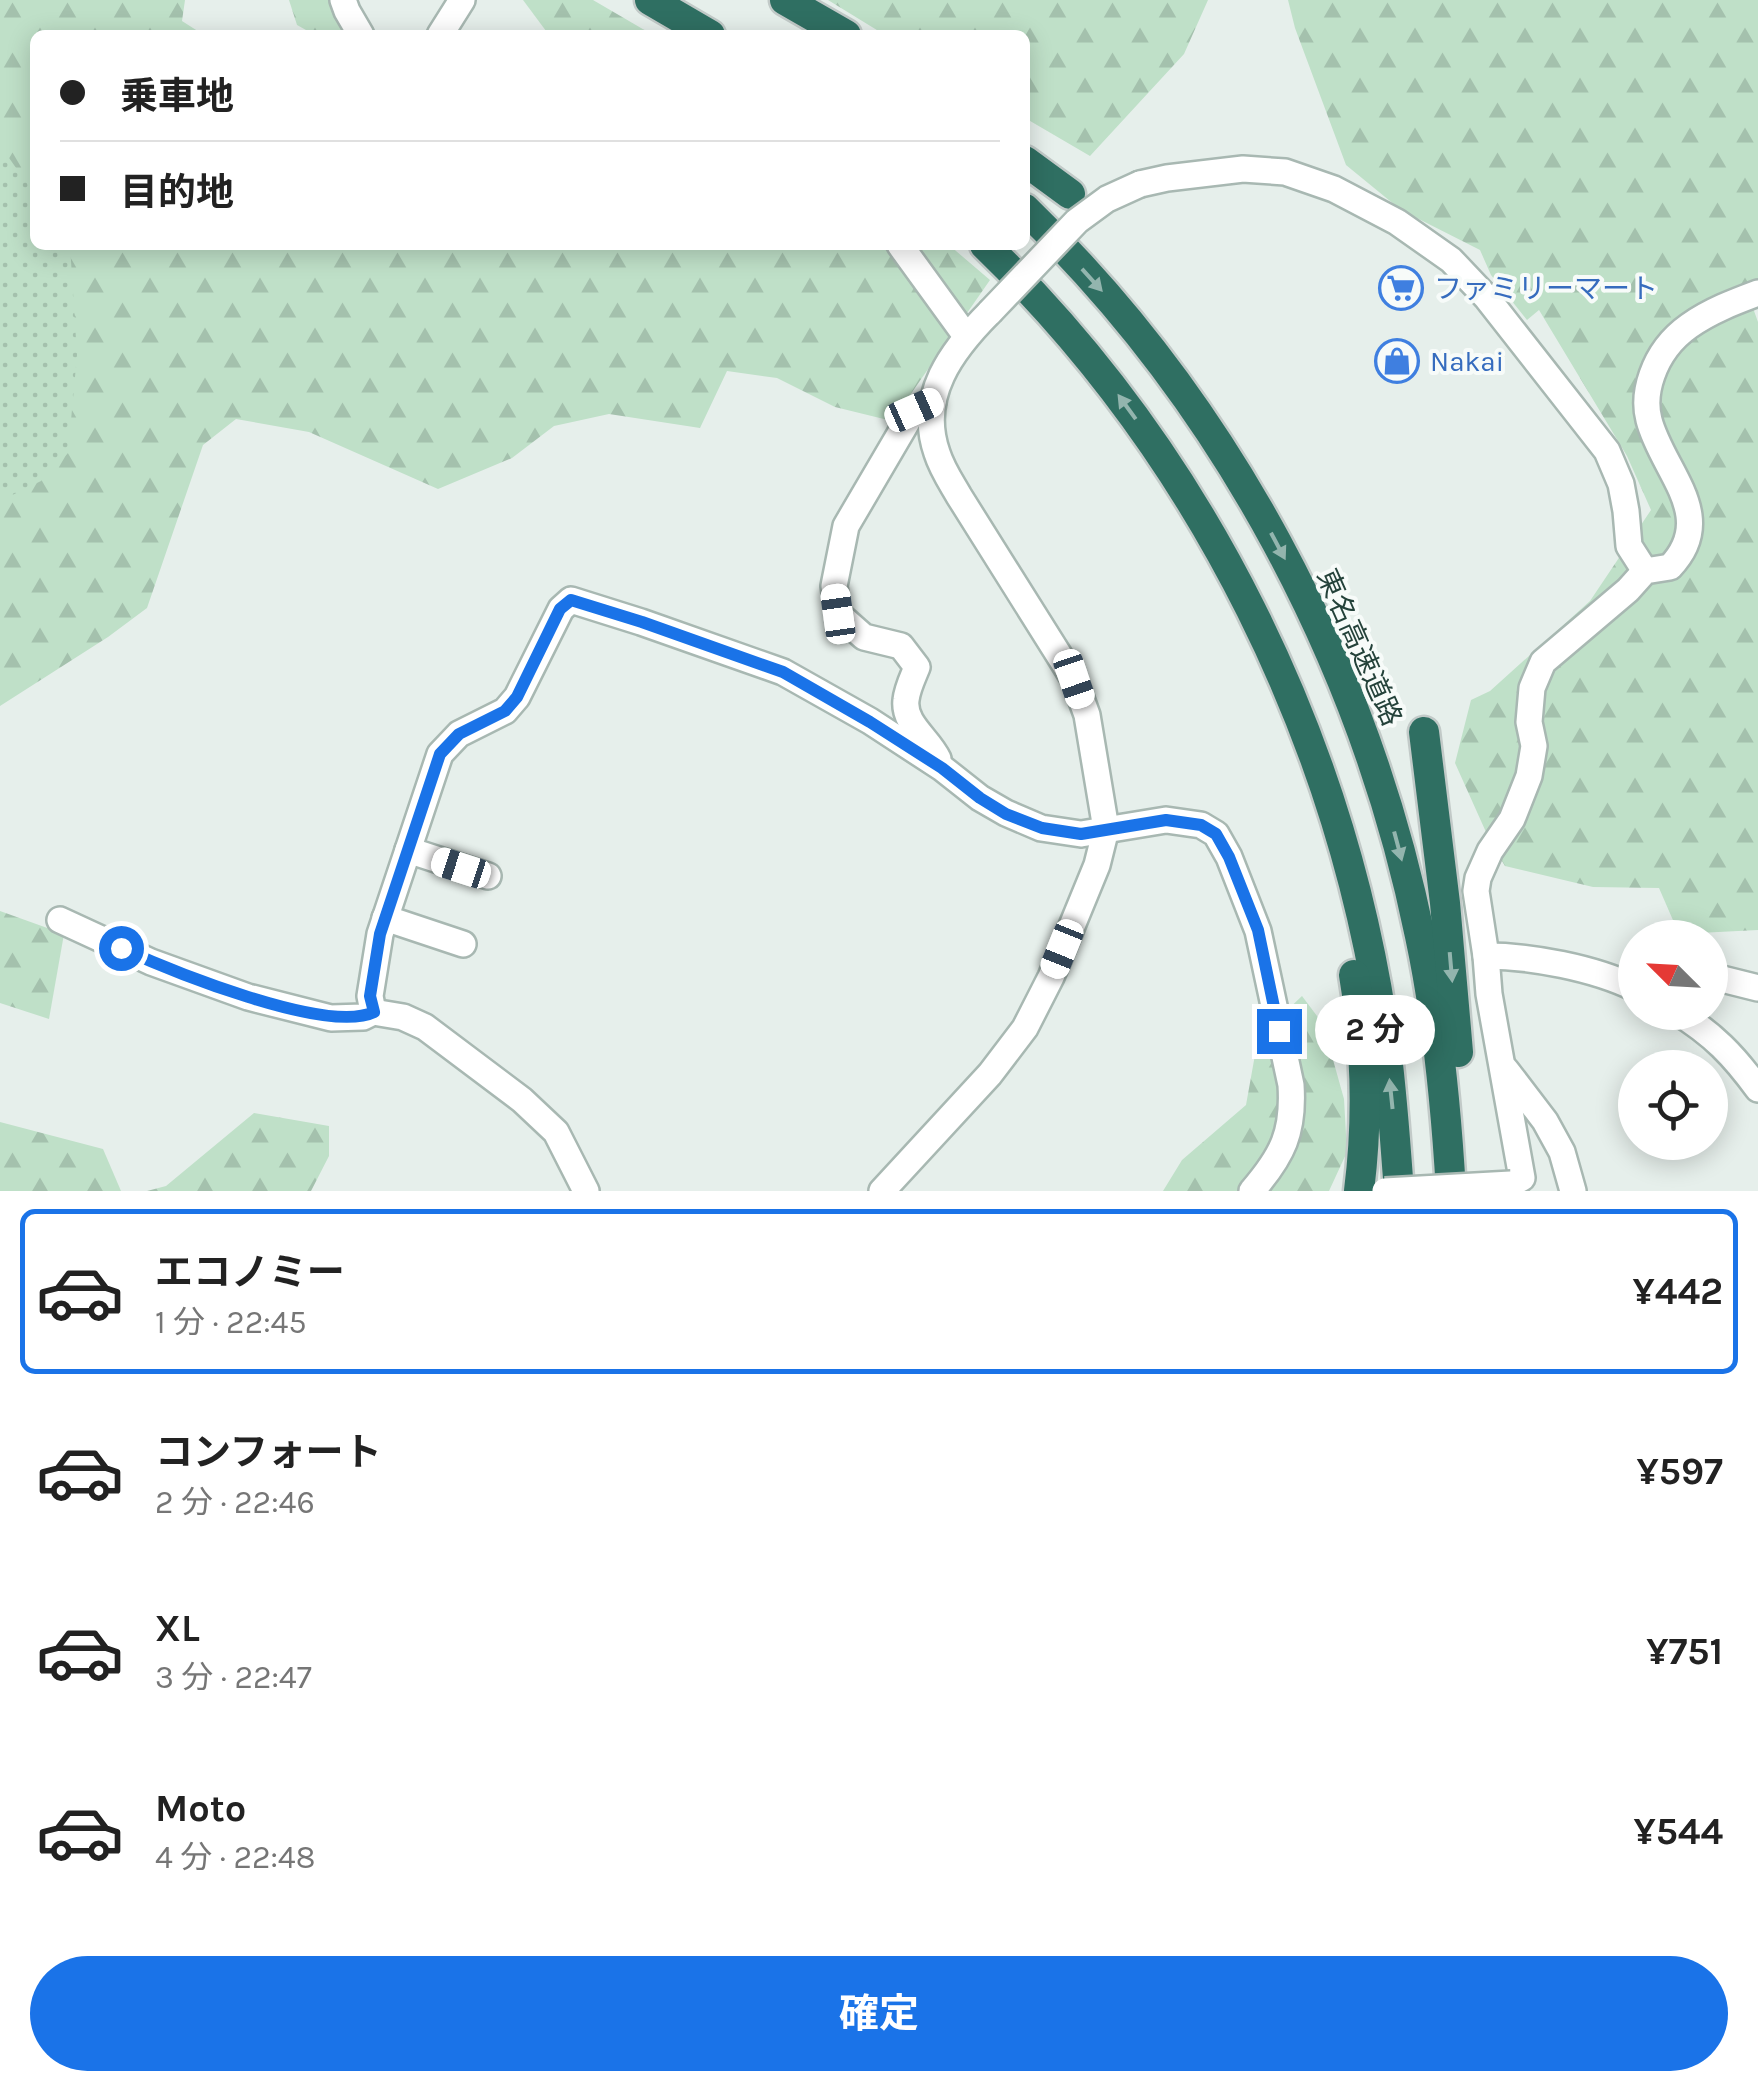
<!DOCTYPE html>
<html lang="ja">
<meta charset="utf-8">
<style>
:root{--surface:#fff;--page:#f2f2f2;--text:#222;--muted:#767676;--line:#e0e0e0;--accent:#1a73e8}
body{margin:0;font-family:Karla,"Noto Sans JP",sans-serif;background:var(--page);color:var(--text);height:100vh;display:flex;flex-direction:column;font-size:38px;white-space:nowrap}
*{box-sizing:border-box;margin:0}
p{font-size:32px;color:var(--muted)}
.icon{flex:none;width:55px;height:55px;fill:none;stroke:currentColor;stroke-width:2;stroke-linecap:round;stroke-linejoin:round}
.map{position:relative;height:1191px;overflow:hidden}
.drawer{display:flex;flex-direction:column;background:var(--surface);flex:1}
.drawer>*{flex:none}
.top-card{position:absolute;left:30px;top:30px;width:1000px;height:220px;border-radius:15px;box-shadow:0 5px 25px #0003;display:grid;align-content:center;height:220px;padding:0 30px;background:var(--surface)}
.needle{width:65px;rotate:294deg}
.controls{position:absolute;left:1618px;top:920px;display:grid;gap:20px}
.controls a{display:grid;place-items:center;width:110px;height:110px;border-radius:50%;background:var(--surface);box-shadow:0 5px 25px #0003;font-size:50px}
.end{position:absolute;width:45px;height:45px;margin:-22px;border:12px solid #1a73e8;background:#fff;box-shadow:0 0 0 5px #fff}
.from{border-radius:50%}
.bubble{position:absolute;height:70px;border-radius:35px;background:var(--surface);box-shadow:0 5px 25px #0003;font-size:32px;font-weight:700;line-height:70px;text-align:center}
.car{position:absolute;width:30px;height:60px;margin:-30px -15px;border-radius:12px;box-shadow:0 0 8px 2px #0007;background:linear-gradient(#fff 24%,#345 0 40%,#fff 0 76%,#345 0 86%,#fff 0)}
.top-card b{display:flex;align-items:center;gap:35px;height:95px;font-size:38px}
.top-card b+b{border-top:2px solid var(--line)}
.top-card i{width:25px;height:25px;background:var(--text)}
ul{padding:18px 0 0;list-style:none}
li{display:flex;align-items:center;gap:30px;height:165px;margin:0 20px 15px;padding:0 10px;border:5px solid transparent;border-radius:15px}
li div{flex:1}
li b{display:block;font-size:38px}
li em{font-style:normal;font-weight:700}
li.selected{border-color:var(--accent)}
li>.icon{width:90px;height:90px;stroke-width:1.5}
.action{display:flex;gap:20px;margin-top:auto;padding:20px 30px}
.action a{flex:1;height:115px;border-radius:60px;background:var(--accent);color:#fff;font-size:40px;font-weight:700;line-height:115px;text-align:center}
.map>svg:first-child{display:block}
.grass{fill:url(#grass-dots)}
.forest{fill:url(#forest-firs)}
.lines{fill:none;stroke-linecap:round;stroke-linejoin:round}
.minor-casing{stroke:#a8b8b2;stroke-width:30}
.highway-casing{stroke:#c2cac8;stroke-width:35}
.minor{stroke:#fff;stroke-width:25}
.highway{stroke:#2f6f62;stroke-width:30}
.minor-bridge-casing{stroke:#a8b8b2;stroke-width:30;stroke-linecap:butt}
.minor-bridge{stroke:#fff;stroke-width:25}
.oneway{fill:#93b5ae}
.route{stroke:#1a73e8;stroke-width:12}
.labels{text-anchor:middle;stroke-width:8;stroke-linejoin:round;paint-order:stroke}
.shop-label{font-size:28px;fill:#366cbe;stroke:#f7fbf9;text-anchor:start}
.street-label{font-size:28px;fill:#24423a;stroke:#f7fbf9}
</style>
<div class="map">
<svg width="1758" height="1191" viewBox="0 0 1758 1191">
<defs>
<pattern id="grass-dots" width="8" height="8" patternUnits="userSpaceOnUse" patternTransform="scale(2.5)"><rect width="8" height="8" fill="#bfe0c8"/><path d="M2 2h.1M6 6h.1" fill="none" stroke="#a4c1ad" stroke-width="1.8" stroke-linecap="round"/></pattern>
<pattern id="forest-firs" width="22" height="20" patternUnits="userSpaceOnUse" patternTransform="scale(2.5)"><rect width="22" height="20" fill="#bfe0c8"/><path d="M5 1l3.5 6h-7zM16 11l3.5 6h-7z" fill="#a4c1ad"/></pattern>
</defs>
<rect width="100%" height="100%" fill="#e6efeb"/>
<path class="grass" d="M0,54L35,108V245H106L83,460L0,577Z"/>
<g class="forest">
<path d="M0,0H185L182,21L204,35H35V195L0,145Z"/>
<path d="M289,0H333L365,35H315L297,25Z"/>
<path d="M523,0H593L653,35H549Z"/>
<path d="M828,0H1208L1184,54L1090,156L1025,118V35H885Z"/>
<path d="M1288,0H1758V283L1749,297L1758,322V930L1679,934L1659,888L1593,887L1505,866L1490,841L1455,763L1471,700L1490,691L1590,601L1651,510L1627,456L1539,310L1527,320L1491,275L1480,250L1401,210L1346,165L1295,28Z"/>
<path d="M70,245H949L990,280L892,421L835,407L777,378L727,371L700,428L609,414L554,426L512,458L438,489L309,432L236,419L203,445L147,608L108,637L0,706V501L41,481L68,453L77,355Z"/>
<path d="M0,911L64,934L49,1019L0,1003Z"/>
<path d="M1302,996L1323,1024L1344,1099L1347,1152L1329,1191H1163L1182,1160L1246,1105L1258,1038Z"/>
<path d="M254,1113L329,1126V1156L311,1191H147L166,1186Z"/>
<path d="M0,1122L103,1149L121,1191H0Z"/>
</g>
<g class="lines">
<g class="minor-casing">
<g id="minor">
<path d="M343,0L347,11L361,35"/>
<path d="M440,35L462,0"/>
<path d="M1140,184L1167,178L1243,169L1285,172L1334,189L1397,222L1451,260L1487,298L1607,451L1621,484L1626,511L1629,546L1645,571"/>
<path d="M900,245L966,336"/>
<path d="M933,401L914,410L846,526L834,586L838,614L864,637L901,646L917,667C913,677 907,689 906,700C903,724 929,739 938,759"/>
<path d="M408,850L488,876"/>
<path d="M385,918L463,944"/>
<path d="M60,920L151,962L248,997L331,1018L363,1017L373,1012L403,1017L425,1027L522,1100L556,1132L586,1191"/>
<path d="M1486,956C1531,956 1594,968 1635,988"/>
<path d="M1710,976L1758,988"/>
<path d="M373,1012L370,996L380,934L440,754L459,734L505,711L517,697L561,609L571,600L641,622L783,672L870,721L942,768L980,798L1006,813L1041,828L1081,834L1166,820L1201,825L1216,834L1229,857L1258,931L1291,1085C1294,1132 1283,1155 1252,1191"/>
<path d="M1677,1012C1713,1034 1734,1056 1758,1089"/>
<path d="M1506,1070L1545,1121L1562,1152L1573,1191"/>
<path d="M1511,1184L1522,1178L1489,994L1486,956L1476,891L1478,878L1490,851L1512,819L1529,776L1534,746L1529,722L1532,688L1543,662L1628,590L1645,571L1670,567C1719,516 1662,471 1649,420C1645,405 1647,389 1652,375C1659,355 1672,338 1689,326C1710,311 1734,302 1758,293"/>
<path d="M882,1191L990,1074L1025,1028L1051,977L1097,865L1106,829L1087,715L1074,679L959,496C951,482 942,469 937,453C917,396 952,350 990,312"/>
</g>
</g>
<g class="highway-casing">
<g id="highway">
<path d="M650,0L710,35"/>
<path d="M785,0L846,35"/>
<path d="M1025,161L1070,194"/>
<path d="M1025,209C1226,403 1364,663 1420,936C1438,1020 1446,1106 1451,1191"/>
<path d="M985,245C1203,456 1343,741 1385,1041C1392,1090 1395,1141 1399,1191"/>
<path d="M1424,732L1445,903L1458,1052"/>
<path d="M1354,975C1366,1046 1368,1120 1359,1191"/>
</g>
</g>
<use href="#minor" class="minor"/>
<use href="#highway" class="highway"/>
<g class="minor-bridge-casing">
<g id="minor-bridge">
<path d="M990,312L1077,221L1107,199L1140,184"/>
<path d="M1385,1191L1511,1184"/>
</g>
</g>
<use href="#minor-bridge" class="minor-bridge"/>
</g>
<defs><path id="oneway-solid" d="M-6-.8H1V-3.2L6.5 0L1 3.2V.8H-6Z" transform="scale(2.5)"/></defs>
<g class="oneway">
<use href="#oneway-solid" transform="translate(1092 280) rotate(48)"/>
<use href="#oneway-solid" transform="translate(1127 407) rotate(-126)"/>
<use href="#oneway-solid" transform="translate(1278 546) rotate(62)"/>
<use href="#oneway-solid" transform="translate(1398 846) rotate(75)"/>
<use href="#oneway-solid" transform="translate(1451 967) rotate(85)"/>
<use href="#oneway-solid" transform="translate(1391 1094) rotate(-96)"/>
</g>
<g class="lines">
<path class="route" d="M121,948C169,970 327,1035 374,1012L370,996L380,934L440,754L459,734L505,711L517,697L560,609L571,600L642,622L783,672L870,722L942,768L980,798L1006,814L1042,828L1081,834L1166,820L1201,825L1216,834L1229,857L1258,930L1279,1031"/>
</g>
<defs>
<g id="supermarket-ring" transform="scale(2.25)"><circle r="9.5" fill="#f7fbf9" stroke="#3f7fe0" stroke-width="1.5"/><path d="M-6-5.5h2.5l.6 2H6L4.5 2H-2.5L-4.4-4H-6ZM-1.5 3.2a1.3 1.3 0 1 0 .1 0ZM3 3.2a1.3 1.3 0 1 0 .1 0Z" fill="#3f7fe0"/></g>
<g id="shop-ring" transform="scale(2.25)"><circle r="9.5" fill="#f7fbf9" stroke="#3f7fe0" stroke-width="1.5"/><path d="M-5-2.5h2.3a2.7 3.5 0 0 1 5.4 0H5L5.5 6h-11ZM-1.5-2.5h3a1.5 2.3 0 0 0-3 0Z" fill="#3f7fe0"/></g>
</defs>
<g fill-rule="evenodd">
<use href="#supermarket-ring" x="1401" y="288"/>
<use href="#shop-ring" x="1397" y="361"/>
</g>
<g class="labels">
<g class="shop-label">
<text x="1434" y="298">ファミリーマート</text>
<text x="1430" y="371">Nakai</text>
</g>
<g class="street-label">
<text transform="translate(1360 647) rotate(66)" y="10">東名高速道路</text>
</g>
</g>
</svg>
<div class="controls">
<a><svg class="needle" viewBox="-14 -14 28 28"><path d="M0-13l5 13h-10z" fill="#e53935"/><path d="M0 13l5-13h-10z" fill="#767676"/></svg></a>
<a><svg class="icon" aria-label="locate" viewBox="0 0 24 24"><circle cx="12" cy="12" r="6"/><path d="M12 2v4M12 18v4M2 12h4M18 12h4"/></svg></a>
</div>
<i class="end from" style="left:121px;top:948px"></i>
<i class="end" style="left:1279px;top:1031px"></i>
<div class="bubble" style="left:1315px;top:995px;width:120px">2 分</div>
<i class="car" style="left:914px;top:410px;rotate:66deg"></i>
<i class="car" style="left:838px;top:614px;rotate:352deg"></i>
<i class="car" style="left:1074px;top:679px;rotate:161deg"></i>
<i class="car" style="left:461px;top:868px;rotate:288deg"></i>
<i class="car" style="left:1062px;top:949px;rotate:202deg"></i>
<div class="top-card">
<b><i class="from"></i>乗車地</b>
<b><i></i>目的地</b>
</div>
</div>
<section class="drawer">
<ul>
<li class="selected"><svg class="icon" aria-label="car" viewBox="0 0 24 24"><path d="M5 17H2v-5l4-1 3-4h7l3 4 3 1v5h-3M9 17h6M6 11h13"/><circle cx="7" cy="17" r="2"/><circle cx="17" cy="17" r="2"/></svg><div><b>エコノミー</b><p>1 分 · 22:45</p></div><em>¥442</em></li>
<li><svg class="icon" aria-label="car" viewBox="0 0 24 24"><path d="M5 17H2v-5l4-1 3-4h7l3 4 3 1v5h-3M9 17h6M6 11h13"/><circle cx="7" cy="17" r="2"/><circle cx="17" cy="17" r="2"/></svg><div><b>コンフォート</b><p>2 分 · 22:46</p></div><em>¥597</em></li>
<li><svg class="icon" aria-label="car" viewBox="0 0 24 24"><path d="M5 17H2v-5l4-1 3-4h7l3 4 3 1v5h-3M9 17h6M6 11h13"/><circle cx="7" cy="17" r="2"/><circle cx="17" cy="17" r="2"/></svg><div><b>XL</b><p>3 分 · 22:47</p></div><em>¥751</em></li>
<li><svg class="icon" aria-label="car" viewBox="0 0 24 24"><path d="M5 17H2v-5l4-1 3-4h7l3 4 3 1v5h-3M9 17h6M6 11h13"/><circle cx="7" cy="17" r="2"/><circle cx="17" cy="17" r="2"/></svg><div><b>Moto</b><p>4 分 · 22:48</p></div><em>¥544</em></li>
</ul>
<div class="action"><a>確定</a></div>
</section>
